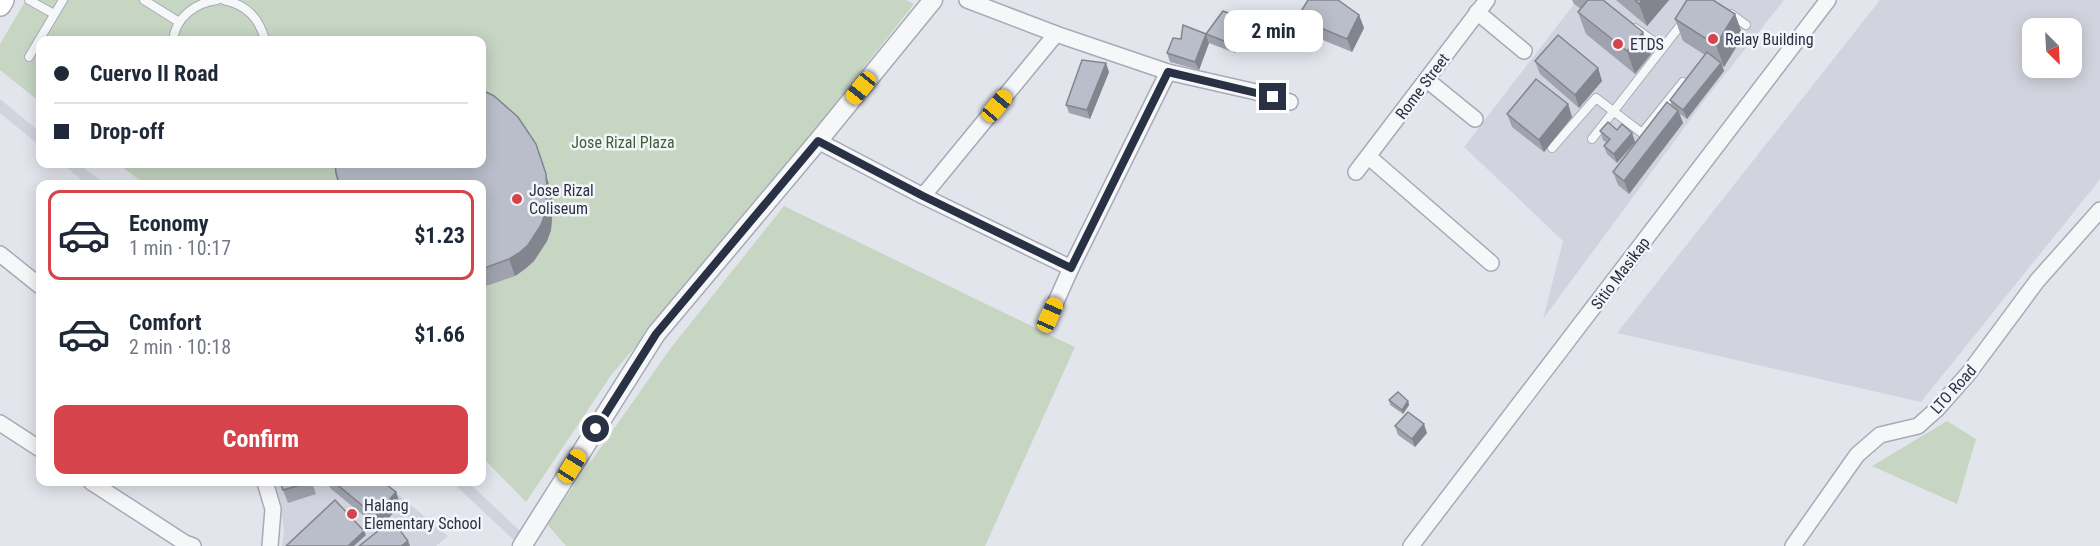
<!DOCTYPE html>
<meta charset="utf-8">
<style>
:root{--surface:#fff;--page:#f6f6f7;--text:#1f2937;--muted:#747a83;--line:#e0e1e3;--accent:#d6434b}
body{margin:0;font-family:"Roboto Condensed",sans-serif;background:var(--page);color:var(--text);height:100vh;display:flex;flex-direction:column;font-size:22px;white-space:nowrap}
*{box-sizing:border-box;margin:0}
p{font-size:20px;color:var(--muted)}
.icon{flex:none;width:33px;height:33px;fill:none;stroke:currentColor;stroke-width:2;stroke-linecap:round;stroke-linejoin:round}
.map{position:relative;flex:1;overflow:hidden}
.drawer{position:absolute;left:36px;top:180px;width:450px;height:306px;display:flex;flex-direction:column;background:var(--surface);border-radius:12px;box-shadow:0 3px 15px #0003}
.drawer>*{flex:none}
.banner{position:absolute;left:36px;top:36px;width:450px;height:132px;border-radius:12px;box-shadow:0 3px 15px #0003;display:grid;align-content:center;height:132px;padding:0 18px;background:var(--surface)}
.needle{width:39px;rotate:156deg}
.fabs{position:absolute;left:2022px;top:18px;display:grid;gap:12px}
.fabs a{display:grid;place-items:center;width:60px;height:60px;border-radius:12px;background:var(--surface);box-shadow:0 3px 15px #0003;font-size:30px}
.end{position:absolute;width:27px;height:27px;margin:-14px;border:8px solid #293145;background:#fff;box-shadow:0 0 0 3px #fff}
.from{border-radius:50%}
.bubble{position:absolute;height:42px;border-radius:12px;background:var(--surface);box-shadow:0 3px 15px #0003;font-size:20px;font-weight:700;line-height:42px;text-align:center}
.car{position:absolute;width:18px;height:36px;margin:-18px -9px;border-radius:8px;box-shadow:0 0 4px 2px #0007;background:linear-gradient(#f5c518 24%,#345 0 40%,#f5c518 0 76%,#345 0 86%,#f5c518 0)}
.banner b{display:flex;align-items:center;gap:21px;height:57px;font-size:22px}
.banner b+b{border-top:2px solid var(--line)}
.banner i{width:15px;height:15px;background:var(--text)}
ul{padding:10px 0 0;list-style:none}
li{display:flex;align-items:center;gap:18px;height:90px;margin:0 12px 9px;padding:0 6px;border:3px solid transparent;border-radius:12px}
li div{flex:1}
li b{display:block;font-size:22px}
li em{font-style:normal;font-weight:700}
li.selected{border-color:var(--accent)}
li>.icon{width:54px;height:54px;stroke-width:1.5}
.cta{display:flex;gap:12px;margin-top:auto;padding:12px 18px}
.cta a{flex:1;height:69px;border-radius:12px;background:var(--accent);color:#fff;font-size:24px;font-weight:700;line-height:69px;text-align:center}
.map>svg:first-child{display:block}
.built{fill:#d1d4de;fill-rule:evenodd}
.green{fill:#c6d6c3}
.lines{fill:none;stroke-linecap:round;stroke-linejoin:round}
.service-casing{stroke:#a7abb7;stroke-width:10}
.minor-casing{stroke:#a7abb7;stroke-width:18}
.tertiary-casing{stroke:#a7abb7;stroke-width:21}
.secondary-casing{stroke:#a7abb7;stroke-width:24}
.service{stroke:#f6f7f9;stroke-width:8}
.minor{stroke:#f6f7f9;stroke-width:15}
.tertiary{stroke:#f6f7f9;stroke-width:18}
.secondary{stroke:#fff;stroke-width:21}
.wall{fill:#a0a3ae}
.shaded-wall{fill:#82858d}
.building{fill:#babeca;stroke:#82858d;stroke-width:1.5}
.route{stroke:#293145;stroke-width:8}
.poi-dot{fill:#d6434b;stroke:#f3f5f9;stroke-width:2}
.labels{text-anchor:middle;stroke-width:5;stroke-linejoin:round;paint-order:stroke}
.poi-label{font-size:16px;fill:#293145;stroke:#f3f5f9;text-anchor:start}
.street-label{font-size:16px;fill:#293145;stroke:#f3f5f9}
.park-label{font-size:16px;fill:#3a6136;stroke:#f3f5f9}
</style>
<div class="map">
<svg width="2100" height="546" viewBox="0 0 2100 546">
<rect width="100%" height="100%" fill="#e3e5ec"/>
<g class="built">
<path d="M1577,0H1784L1701,105L1543,319L1563,241L1464,147Z"/>
<path d="M1880,0H2100V179L2094,187L1921,402L1617,333ZM2072,28V68H2032V28Z"/>
<path d="M0,99L40,132V146L0,113Z"/>
<path d="M62,164H79L105,184H87Z"/>
<path d="M273,482H383L448,536L436,546H282L284,530L279,497Z"/>
<path d="M452,482H468L536,546H520Z"/>
</g>
<g class="green">
<path d="M26,0H906L914,4L725,242L612,374L526,502L482,457V184H145L118,164H482V40H40V102L0,70V44Z"/>
<path d="M784,206L1075,347L985,546H566L547,524L670,349Z"/>
<path d="M1947,421L1976,439L1957,504L1872,466Z"/>
</g>
<g class="lines">
<g class="service-casing">
<g id="service">
<path d="M29,0L54,14"/>
<path d="M144,0L179,22"/>
<path d="M224,0C247,5 259,18 265,40"/>
<path d="M1731,14L1746,25"/>
<path d="M1635,28L1663,48"/>
<path d="M173,40C176,17 195,3 217,0"/>
<path d="M29,57L63,0"/>
<path d="M1592,139L1683,22"/>
<path d="M1552,148L1596,98L1642,133L1683,82"/>
</g>
</g>
<g class="minor-casing">
<g id="minor">
<path d="M967,0L1056,34L1168,72L1256,92L1290,102"/>
<path d="M1477,12L1524,51"/>
<path d="M1427,80L1475,119"/>
<path d="M818,141L923,196L1071,268"/>
<path d="M1369,157L1491,263"/>
<path d="M1356,172L1487,0"/>
<path d="M923,196L1056,34"/>
<path d="M0,254L40,286"/>
<path d="M1050,315L1071,268L1168,72"/>
<path d="M0,423L40,449"/>
<path d="M91,482L185,543L193,546"/>
<path d="M265,482L273,509L270,546"/>
<path d="M1411,546L1828,0"/>
<path d="M1793,546L1857,455L1880,435L1918,426L1937,409L1968,374L2037,281L2100,210"/>
</g>
</g>
<g class="tertiary-casing">
<path id="tertiary" d="M522,546L656,334L818,141L933,0"/>
</g>
<g class="secondary-casing">
<path id="secondary" d="M0,5L3,0"/>
</g>
<use href="#service" class="service"/>
<use href="#minor" class="minor"/>
<use href="#tertiary" class="tertiary"/>
<use href="#secondary" class="secondary"/>
</g>
<g class="wall">
<path d="M1572,0H1603L1651,54L1635,74L1586,34L1578,12L1581,9L1574,4Z"/>
<path d="M1616,0H1669L1647,26Z"/>
<path d="M1735,14L1743,36L1724,67L1722,66L1724,71L1687,119L1680,114L1683,123L1629,194L1618,185L1613,172L1672,105L1670,100L1705,55L1683,41L1675,19Z"/>
<path d="M1359,15L1364,28L1352,52L1301,31L1297,18Z"/>
<path d="M1243,19L1246,28L1235,53L1209,43L1206,34Z"/>
<path d="M1206,34L1209,43L1199,70L1170,62L1167,53L1181,39Z"/>
<path d="M1535,61L1598,68L1602,81L1579,108L1540,74Z"/>
<path d="M1109,72L1090,119L1069,113L1066,105Z"/>
<path d="M1568,104L1572,117L1544,152L1512,127L1507,114Z"/>
<path d="M1617,130L1632,133L1635,142L1617,163L1607,154L1604,146L1607,143L1603,140L1600,131Z"/>
<path d="M536,144L551,191L553,207L551,230L547,241L534,261L525,269L515,276L489,285L482,286V184Z"/>
<path d="M1389,400L1408,401L1409,405L1403,414L1390,405Z"/>
<path d="M1395,426L1427,433L1415,447L1398,435Z"/>
<path d="M280,482H312L316,494L288,503Z"/>
<path d="M328,482H383L396,492L400,504L380,529L330,488Z"/>
</g>
<g class="shaded-wall">
<path d="M1642,0H1669L1647,26L1639,4Z"/>
<path d="M1735,14L1743,36L1724,67L1716,45Z"/>
<path d="M1359,15L1364,28L1352,52L1347,39Z"/>
<path d="M1243,19L1246,28L1235,53L1232,44Z"/>
<path d="M1643,32L1651,54L1635,74L1627,51Z"/>
<path d="M1206,34L1209,43L1199,70L1195,62Z"/>
<path d="M1106,63L1109,72L1090,119L1087,110Z"/>
<path d="M1721,63L1724,71L1687,119L1683,110Z"/>
<path d="M1598,68L1602,81L1579,108L1575,95Z"/>
<path d="M1568,104L1572,117L1544,152L1539,140Z"/>
<path d="M1678,111L1683,123L1629,194L1624,181Z"/>
<path d="M1632,133L1635,142L1617,163L1614,154Z"/>
<path d="M536,144L551,191L553,207L551,230L547,241L534,261L525,269L515,276L509,259Z"/>
<path d="M1408,401L1409,405L1403,414L1402,410Z"/>
<path d="M1424,424L1427,433L1415,447L1412,439Z"/>
<path d="M396,492L400,504L380,529L375,516Z"/>
<path d="M364,531L366,535L354,546H348Z"/>
<path d="M408,541L410,546H401Z"/>
</g>
<g class="building">
<path d="M1308,0H1338L1359,15L1347,39L1297,18Z"/>
<path d="M1588,0H1603L1643,32L1627,51L1578,12Z"/>
<path d="M1635,0H1642L1639,4Z"/>
<path d="M1687,0H1713L1735,14L1716,45L1675,19Z"/>
<path d="M1223,11L1243,19L1232,44L1206,34Z"/>
<path d="M1183,25L1206,34L1195,62L1167,53L1173,38L1181,39Z"/>
<path d="M1558,35L1598,68L1575,95L1535,61Z"/>
<path d="M1707,52L1721,63L1683,110L1670,100Z"/>
<path d="M1082,60L1106,63L1087,110L1066,105Z"/>
<path d="M1536,79L1568,104L1539,140L1507,114Z"/>
<path d="M482,90L494,96L518,117L536,144L546,174L547,190L545,214L541,225L528,245L519,253L509,259L482,269V184H339L336,173L335,164H482Z"/>
<path d="M1667,102L1678,111L1624,181L1613,172Z"/>
<path d="M1608,122L1617,130L1622,124L1632,133L1614,154L1604,146L1610,139L1600,131Z"/>
<path d="M1398,392L1408,401L1402,410L1389,400Z"/>
<path d="M1408,412L1424,424L1412,439L1395,426Z"/>
<path d="M280,482H311L283,490Z"/>
<path d="M334,482H383L396,492L375,516Z"/>
<path d="M335,500L364,531L348,546H286Z"/>
<path d="M392,520L408,541L401,546H359Z"/>
</g>
<g class="lines">
<path class="route" d="M596,429L656,334L818,141L923,196L1071,268L1168,72L1273,97"/>
</g>
<g class="poi-dot">
<circle cx="1713" cy="39" r="6"/>
<circle cx="1618" cy="44" r="6"/>
<circle cx="517" cy="199" r="6"/>
<circle cx="352" cy="514" r="6"/>
</g>
<g class="labels">
<g class="poi-label">
<text x="1725" y="45">Relay Building</text>
<text x="1630" y="50">ETDS</text>
<text x="529" y="196">Jose Rizal<tspan x="529" dy="18">Coliseum</tspan></text>
<text x="364" y="511">Halang<tspan x="364" dy="18">Elementary School</tspan></text>
</g>
<g class="street-label">
<text transform="translate(1422 86) rotate(-53)" y="6">Rome Street</text>
<text transform="translate(1620 273) rotate(-53)" y="6">Sitio Masikap</text>
<text transform="translate(1953 389) rotate(-48)" y="6">LTO Road</text>
</g>
<g class="park-label">
<text x="623" y="148">Jose Rizal Plaza</text>
</g>
</g>
</svg>
<div class="fabs">
<a><svg class="needle" viewBox="-14 -14 28 28"><path d="M0-13l5 13h-10z" fill="#e53935"/><path d="M0 13l5-13h-10z" fill="#747a83"/></svg></a>
</div>
<i class="end from" style="left:596px;top:429px"></i>
<i class="end" style="left:1273px;top:97px"></i>
<div class="bubble" style="left:1224px;top:10px;width:99px">2 min</div>
<i class="car" style="left:861px;top:88px;rotate:219deg"></i>
<i class="car" style="left:997px;top:106px;rotate:40deg"></i>
<i class="car" style="left:1050px;top:315px;rotate:24deg"></i>
<i class="car" style="left:572px;top:466px;rotate:32deg"></i>
<div class="banner">
<b><i class="from"></i>Cuervo II Road</b>
<b><i></i>Drop-off</b>
</div>
<section class="drawer">
<ul>
<li class="selected"><svg class="icon" aria-label="car" viewBox="0 0 24 24"><path d="M5 17H2v-5l4-1 3-4h7l3 4 3 1v5h-3M9 17h6M6 11h13"/><circle cx="7" cy="17" r="2"/><circle cx="17" cy="17" r="2"/></svg><div><b>Economy</b><p>1 min · 10:17</p></div><em>$1.23</em></li>
<li><svg class="icon" aria-label="car" viewBox="0 0 24 24"><path d="M5 17H2v-5l4-1 3-4h7l3 4 3 1v5h-3M9 17h6M6 11h13"/><circle cx="7" cy="17" r="2"/><circle cx="17" cy="17" r="2"/></svg><div><b>Comfort</b><p>2 min · 10:18</p></div><em>$1.66</em></li>
</ul>
<div class="cta"><a>Confirm</a></div>
</section>
</div>
